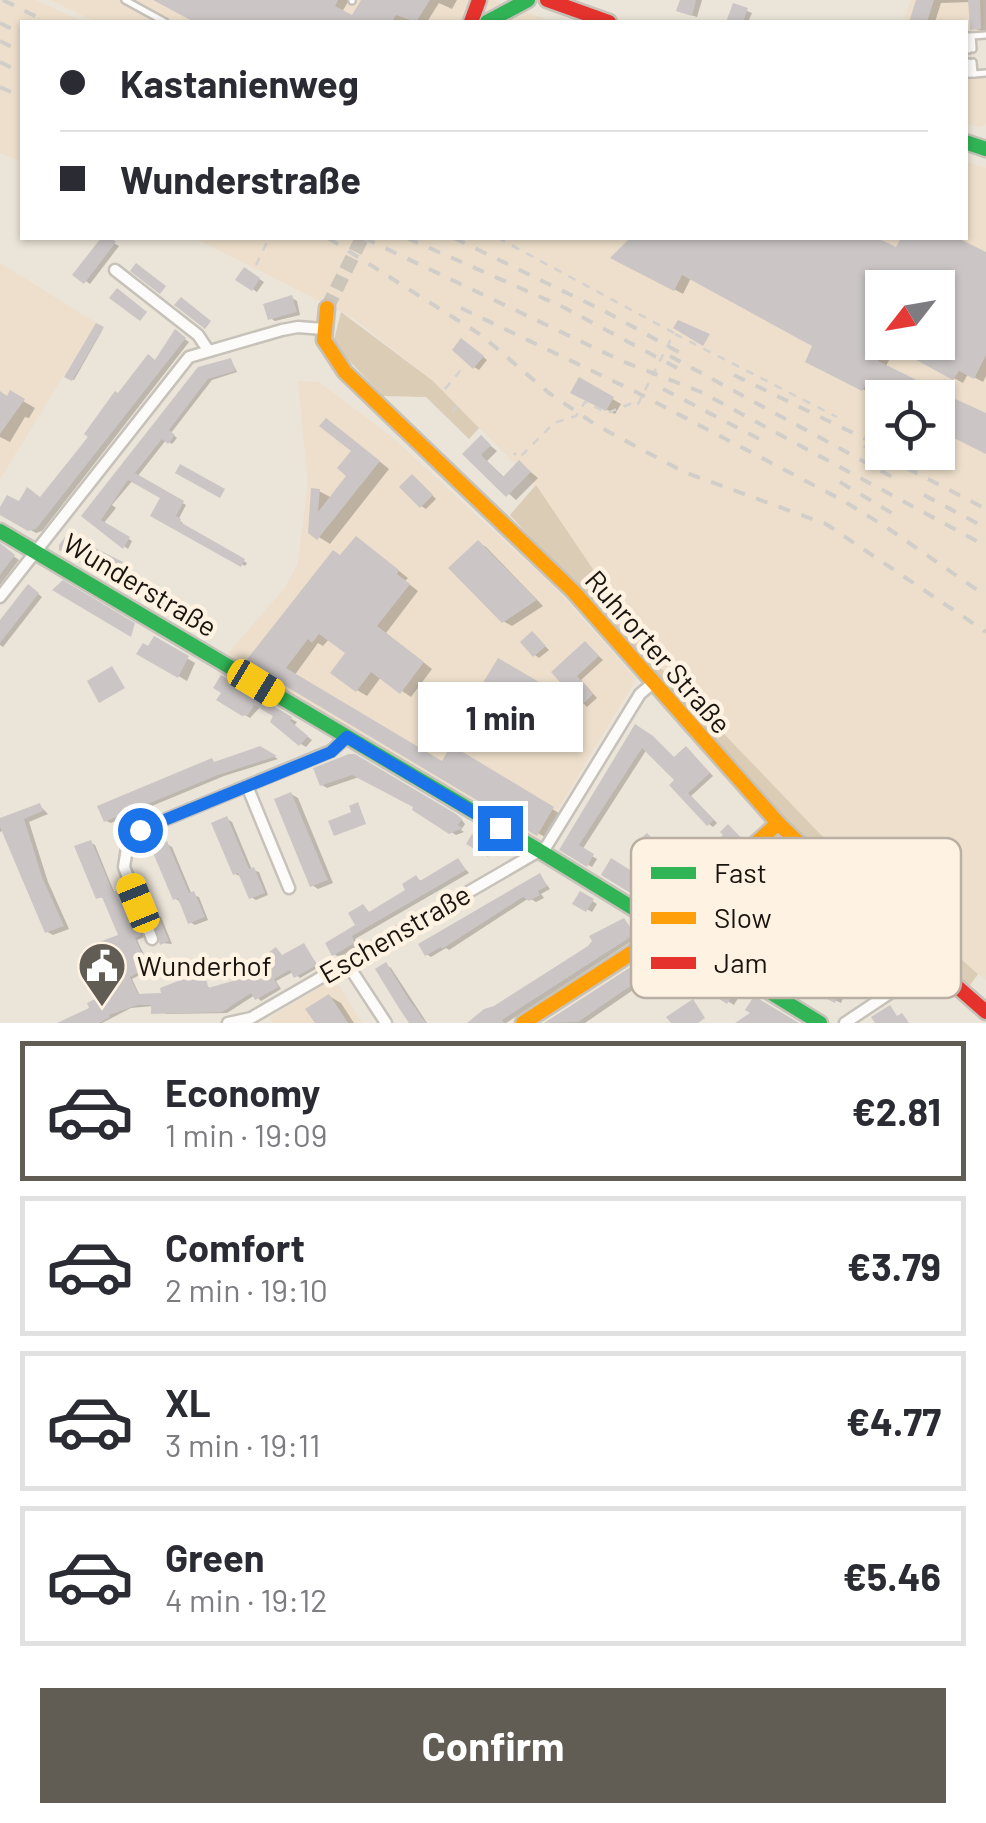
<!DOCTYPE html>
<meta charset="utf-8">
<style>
:root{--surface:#fff;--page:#f2f2f3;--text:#2b2b33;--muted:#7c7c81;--line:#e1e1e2;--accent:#625d54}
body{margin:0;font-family:Barlow,sans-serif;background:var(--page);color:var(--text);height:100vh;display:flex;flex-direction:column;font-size:38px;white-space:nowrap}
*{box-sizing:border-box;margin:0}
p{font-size:32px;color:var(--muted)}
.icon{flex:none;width:55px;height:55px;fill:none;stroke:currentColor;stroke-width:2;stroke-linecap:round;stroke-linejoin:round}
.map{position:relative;height:1023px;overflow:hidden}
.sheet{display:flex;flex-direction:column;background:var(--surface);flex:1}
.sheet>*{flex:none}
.guide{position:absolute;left:20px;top:20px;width:948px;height:220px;border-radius:0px;box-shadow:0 2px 8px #0004;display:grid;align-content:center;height:220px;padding:0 40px;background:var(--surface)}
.needle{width:65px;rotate:239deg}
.fabs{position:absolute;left:865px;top:270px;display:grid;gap:20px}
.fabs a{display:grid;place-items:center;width:90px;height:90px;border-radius:0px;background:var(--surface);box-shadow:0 2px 8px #0004;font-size:50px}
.end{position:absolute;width:45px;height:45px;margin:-22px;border:12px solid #1a73e8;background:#fff;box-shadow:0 0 0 5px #fff}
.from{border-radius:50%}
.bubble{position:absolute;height:70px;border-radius:0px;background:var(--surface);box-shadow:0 2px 8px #0004;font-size:32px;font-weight:700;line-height:70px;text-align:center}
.car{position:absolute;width:30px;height:60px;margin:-30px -15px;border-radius:12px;box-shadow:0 0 8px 2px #0007;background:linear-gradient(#f5c518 24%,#345 0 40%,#f5c518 0 76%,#345 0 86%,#f5c518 0)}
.guide b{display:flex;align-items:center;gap:35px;height:95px;font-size:38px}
.guide b+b{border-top:2px solid var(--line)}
.guide i{width:25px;height:25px;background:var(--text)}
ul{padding:18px 0 0;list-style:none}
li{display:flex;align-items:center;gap:30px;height:140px;margin:0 20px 15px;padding:0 20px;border:5px solid var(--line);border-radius:0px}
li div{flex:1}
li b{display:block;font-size:38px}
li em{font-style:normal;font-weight:700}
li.current{border-color:var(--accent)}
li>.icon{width:90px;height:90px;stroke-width:1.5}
.action{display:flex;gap:20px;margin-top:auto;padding:20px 40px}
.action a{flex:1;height:115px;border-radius:0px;background:var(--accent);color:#fff;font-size:40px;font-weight:700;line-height:115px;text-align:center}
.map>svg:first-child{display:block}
.built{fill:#eddfcb;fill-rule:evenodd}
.green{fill:#dbccb6}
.shadow{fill:#0003;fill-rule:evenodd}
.building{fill:#cbc6c5;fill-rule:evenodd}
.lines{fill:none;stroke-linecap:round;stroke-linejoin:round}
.secondary-tunnel{stroke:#ccc5ba;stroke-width:14;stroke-dasharray:14 7;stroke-linecap:butt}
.lane-casing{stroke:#c7c2b9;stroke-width:10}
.street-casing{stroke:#c7c2b9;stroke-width:15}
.fast-casing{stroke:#c7c2b9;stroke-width:19}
.slow-casing{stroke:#c7c2b9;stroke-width:19}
.jam-casing{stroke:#c7c2b9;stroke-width:19}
.path{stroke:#d4d1ce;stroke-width:2.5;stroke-dasharray:8 8;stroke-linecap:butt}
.lane{stroke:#fcfbf9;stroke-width:5}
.street{stroke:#fcfbf9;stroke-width:10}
.fast{stroke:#30b455;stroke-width:14}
.slow{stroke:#ff9f0a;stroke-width:14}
.jam{stroke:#e5322d;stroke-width:14}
.rail{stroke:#d1ceca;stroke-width:4;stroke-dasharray:12 12;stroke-linecap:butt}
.route{stroke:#1a73e8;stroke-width:12}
.labels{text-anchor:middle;stroke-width:9;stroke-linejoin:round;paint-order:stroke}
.street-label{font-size:28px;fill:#19140d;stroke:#fef2e2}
.poi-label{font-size:28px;fill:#19140d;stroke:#fef2e2;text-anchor:start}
.key{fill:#fef2e2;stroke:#b9afa2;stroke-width:2.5}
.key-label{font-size:28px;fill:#19140d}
</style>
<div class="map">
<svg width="986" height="1023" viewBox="0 0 986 1023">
<rect width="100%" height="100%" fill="#ebe4d8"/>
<g class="built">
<path d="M0,0H36L83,22H22V162L0,153Z"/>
<path d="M51,0H493L554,22H96Z"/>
<path d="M911,0H983L984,35L965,36V22H903Z"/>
<path d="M986,73V124L979,127L965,123V74Z"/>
<path d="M965,161L986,168V980L819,833L658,665L536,485L433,381L353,318L195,238H965ZM882,288H938V342H882ZM882,398H938V452H882Z"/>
<path d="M0,263L96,323L0,479Z"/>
<path d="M298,381L319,382L393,438L555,588L636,679L539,841L226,655L285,588L298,563L308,482Z"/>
<path d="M334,978L362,1023H273L270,1018Z"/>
</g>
<g class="green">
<path d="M341,312L433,381L479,428L469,439L426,397L383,396L333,344Z"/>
<path d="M536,485L658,665L819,833L978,974L968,988L783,818L510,515Z"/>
</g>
<g class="shadow">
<path d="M157,0H349L342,12L353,18L364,0H457L452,9L439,3L427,22H198Z"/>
<path d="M682,0H702L697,17L684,13Z"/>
<path d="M918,0H986V32L972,28L971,2L941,3L935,22H911Z"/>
<path d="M734,6L752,13L748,22H729Z"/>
<path d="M104,238L119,246L90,284L76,274Z"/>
<path d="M634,238H652L656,242L659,238H872L897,250L904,238H953L986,255V376L983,382L968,374L963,383L896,347L885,368L938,394L936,398H887L875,388L872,394L808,361L815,345L691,278L683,294L614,257ZM882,288H938V342H882Z"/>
<path d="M245,270L264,282L257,292L238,279Z"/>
<path d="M292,298L297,301L300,315L275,321L270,318Z"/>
<path d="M103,329L74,380L67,376Z"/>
<path d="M180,336L189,342L42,531L36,533L0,512L41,500L119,396Z"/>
<path d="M467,344L487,360L479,370L474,367Z"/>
<path d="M231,360L237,372L212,380L171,433L177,438L172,444L166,440L137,477L186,505L178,520L183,523V527L247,563L245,566L153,515L163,497L133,480L112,505L116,508L103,524L132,541L128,549L85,516L199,369Z"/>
<path d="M580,380L621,404L615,414L574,392Z"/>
<path d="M0,394L8,399L11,394L35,408L29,418L25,417L10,442L0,437Z"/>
<path d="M338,428L389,469L330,544L311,532L319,491L332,498L350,475L354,451Z"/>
<path d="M481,438L497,451L487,461L505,478L520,463L538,478L516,500L466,454Z"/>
<path d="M417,480L436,499L426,509L421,506Z"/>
<path d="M71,533L85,543L84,545L126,567L122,573L213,625L206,635L62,548Z"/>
<path d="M478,543L486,547L543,606L512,626L503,621Z"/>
<path d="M366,545L408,578L405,581L418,591L386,633L432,669L411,697L381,677L367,696L357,690L349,652L330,638L323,646L318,643L294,676L443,764L452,748L562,815L548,839L248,662L342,558Z"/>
<path d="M0,547L19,560L0,585Z"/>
<path d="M33,590L42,597L3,647L0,645V624Z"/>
<path d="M533,634L549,650L539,658L535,655Z"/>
<path d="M155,639L195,663L187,681L140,653L149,649Z"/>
<path d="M586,644L603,660L581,680L597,698L587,707L554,672Z"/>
<path d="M499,661L547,690L537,707L525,701L495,749L459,727Z"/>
<path d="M222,679L297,722L294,726L312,740L306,747L301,744L276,716L261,706L250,718L219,699L224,692Z"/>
<path d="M636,728L675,759L690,752L713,776L691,796L717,823L713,827L709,824L677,781L647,749L582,850L597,859L592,867L562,849Z"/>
<path d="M260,748L278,759L224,776L111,823L106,821L212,761L217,763Z"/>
<path d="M355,757L461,819L465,824L461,830L464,832L456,835L415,809L416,806L359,777L327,788L322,785Z"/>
<path d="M291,794L298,798L333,883L318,889L312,885Z"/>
<path d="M40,806L48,814L29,822L48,882L69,929L53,935L46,931L6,829L0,832V819Z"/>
<path d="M227,819L232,822L252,870L259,872L268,895L256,900L251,897L240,876L235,874Z"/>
<path d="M734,831L747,844L705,884L691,874L673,890L684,902L671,914L604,874L655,888L666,871L648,836L683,870L696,863Z"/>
<path d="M91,843L95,845L115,894L122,895L134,931L142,932L144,937L137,940L151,969L132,979L140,996L165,995L206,984L211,990L251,978V968L256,974L304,946L319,967L300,978L293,972L276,981L281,989L261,1001L255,995L227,1013L166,1014L153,1006L131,1008L102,1023H63L92,1009L117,992L121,936L105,898L98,897Z"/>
<path d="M167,844L172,847L192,895L199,897L208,920L195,925L190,922L179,901L174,898Z"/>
<path d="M458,861L469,873L355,939L359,946L339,957L334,954L358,926L363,907L371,914L408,890L416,878L423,882Z"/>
<path d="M540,876L550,889L541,894L544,898L536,902L529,898L449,950L446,948L431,957L426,954Z"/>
<path d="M581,894L597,904L592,912L576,903Z"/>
<path d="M156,914L161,917L172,944L162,943Z"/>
<path d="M624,921L638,937L506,1023H471L590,948Z"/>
<path d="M743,939L791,961L788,967L845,994L841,1003L798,983L796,975Z"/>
<path d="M668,946L742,991L734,1005L671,964L585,1023H549Z"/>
<path d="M386,965L391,968L427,1023H413L378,970Z"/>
<path d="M329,996L341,1003L354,1023H318L309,1010Z"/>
</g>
<g class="building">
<path d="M153,0H338L335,6L352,15L361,0H430L416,22L396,15L392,22H194Z"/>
<path d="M680,0H696L692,16L676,11Z"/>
<path d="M916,0H934L927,22H909Z"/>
<path d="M968,0H980L981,29L970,30Z"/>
<path d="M733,3L748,8L743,22H726Z"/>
<path d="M101,238H111L116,242L84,284L72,275Z"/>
<path d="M630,238H877L896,247L901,238H958L986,252V355L974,379L959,371L953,380L887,344L878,361L931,387L926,398H885L865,386L862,391L805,362L812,346L682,275L674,291L610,258ZM882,288H938V342H882Z"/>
<path d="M136,263L166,286L160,294L130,271Z"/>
<path d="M244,267L260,278L252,291L235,280Z"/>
<path d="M117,288L147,312L140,321L109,298Z"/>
<path d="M292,295L297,312L268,320L263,304Z"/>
<path d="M181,297L211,321L205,329L174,305Z"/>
<path d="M678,320L710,334L703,346L673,328Z"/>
<path d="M96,323L104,327L72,381L64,377Z"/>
<path d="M175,329L186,338L36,529L28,531L0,515V507L7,495L19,501L27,487L40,497L88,437L84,434L115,391L118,393L148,354L155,360Z"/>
<path d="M461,338L484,356L473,369L452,350Z"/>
<path d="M231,358L235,371L208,379L169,430L175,435L168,444L162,439L135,473L184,501L176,516L181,519L180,522L245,559L241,567L150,516L160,498L128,480L101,520L130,537L123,549L81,516L198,367Z"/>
<path d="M579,377L614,397L606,411L570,393Z"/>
<path d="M10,390L25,399L0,434V391L7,396Z"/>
<path d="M951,397L986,413V454L938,430V403L944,406Z"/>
<path d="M326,418L380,461L317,540L308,533L311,488L320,489L318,512L346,476L337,468L351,451L319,426Z"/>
<path d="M481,435L491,445L481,455L503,477L519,460L531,472L506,497L462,454Z"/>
<path d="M180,464L225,489L220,498L175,473Z"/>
<path d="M412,474L433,495L420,508L399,487Z"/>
<path d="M70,530L82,538L81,541L123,562L119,568L209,620L200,634L59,550V545Z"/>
<path d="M356,536L399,570L397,574L410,584L377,626L424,662L400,694L371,672L356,692L330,673L345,653L319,634L312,643L308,639L286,668L442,761L451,745L554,807L537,836L245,662L333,550L340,555Z"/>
<path d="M478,540L537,600L502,623L448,568Z"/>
<path d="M0,543L15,555L0,575Z"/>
<path d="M63,580L135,623L131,637L52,590Z"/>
<path d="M28,584L39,593L0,643V620Z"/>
<path d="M532,631L546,646L533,657L520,642Z"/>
<path d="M154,636L189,656L178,678L136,654L143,643L148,646Z"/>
<path d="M585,641L599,656L577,676L593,694L581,706L551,672Z"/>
<path d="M498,658L539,682L525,704L514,697L484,745L456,728L464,715L457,710L463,700L470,704Z"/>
<path d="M112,666L125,688L99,703L87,681Z"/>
<path d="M221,675L292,717L290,721L308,736L299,746L270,722L273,716L254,705L248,715L242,716L216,700L221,693L213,688Z"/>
<path d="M635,724L653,736L674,757L686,746L710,773L688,793L714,820L707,826L669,785L674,780L642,748L579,845L594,854L587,867L559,850Z"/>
<path d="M260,746L277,756L218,775L104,822L97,806L212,758L214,762Z"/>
<path d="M349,754H355L456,814L462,819L458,825L463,828L449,834L412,810L413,807L352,775L320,786L313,768Z"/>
<path d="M291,792L328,880L310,887L274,799Z"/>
<path d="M358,802L366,824L334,836L328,821L351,812L349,806Z"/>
<path d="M40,803L43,811L24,819L42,877L64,926L45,933L0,827V818Z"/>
<path d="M227,816L249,869L254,867L265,893L249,899L238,873L233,875L211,823Z"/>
<path d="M728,824L743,840L697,882L684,872L668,885L680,898L663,913L601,875L611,858L654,885L662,872L636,843L647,833L681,868L692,858L695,861L723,835L720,832Z"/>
<path d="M472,834L494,848L488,857L466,844Z"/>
<path d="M91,840L113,892L118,890L131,929L138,927L141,935L135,938L148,967L130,977L138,994L161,993L160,988L183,979L207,981L208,988L247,977L243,969L251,965L254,972L273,961L269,952L276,947L282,955L304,943L317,965L294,978L290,970L274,979L279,987L255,1000L251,993L222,1012L151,1014V1005H138L109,1015L110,1017L99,1023H57L89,1008L87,1003L113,990L88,946L118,935L102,897L96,899L74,846Z"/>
<path d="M167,841L189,893L194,891L205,917L188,924L178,898L173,900L151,848Z"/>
<path d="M458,858L466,870L352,936L355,943L332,956L325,943L355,925L348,913L363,904L369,912L405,890L402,884L416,875L420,881Z"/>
<path d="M540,873L547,886L538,891L540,895L529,901L523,897L442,949L441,947L425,956L418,944Z"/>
<path d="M580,891L594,899L586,912L572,904Z"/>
<path d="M156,911L169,941L160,945L151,913Z"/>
<path d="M624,918L635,934L502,1020L504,1023H467L484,1009L494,1006L588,946L592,941L589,936Z"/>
<path d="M742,935L787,956L784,962L841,989L835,1003L790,981L793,975L736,949Z"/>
<path d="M668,943L738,986L727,1004L664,963L578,1022L544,1023Z"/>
<path d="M386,962L408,998L426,1023H409L397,1005L375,969Z"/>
<path d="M329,994L348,1023H315L305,1009Z"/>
<path d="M754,996L799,1023H735L750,1013L745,1010Z"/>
<path d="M693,999L705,1018L698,1023H671L666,1017Z"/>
<path d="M890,1005L897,1016L902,1013L909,1023H875L871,1017Z"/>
</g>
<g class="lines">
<path class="secondary-tunnel" d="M327,308L362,238"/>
<g class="lane-casing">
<g id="lane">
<path d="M125,0L165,22"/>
<path d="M352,1V0"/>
<path d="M965,49V50"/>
<path d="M973,49L972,36L986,35"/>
<path d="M969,50L968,36H972"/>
<path d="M965,62L966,74H970"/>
<path d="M969,62L970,74H974"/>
<path d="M973,62L974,74L986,73"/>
</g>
</g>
<g class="street-casing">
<g id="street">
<path d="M115,270L198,335L208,350"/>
<path d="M0,597L189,357L282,330L298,327L323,329"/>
<path d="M247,786L289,888"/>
<path d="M152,939L124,867L127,848L140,830L331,751L347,737"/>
<path d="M346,962L386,1023"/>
<path d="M228,1023L251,1018L546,847L640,694L653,683"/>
<path d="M845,1023L932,965"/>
</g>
</g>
<g class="fast-casing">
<g id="fast">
<path d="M487,22L528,0"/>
<path d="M965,142L986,149"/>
<path d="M0,531L540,851L820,1023"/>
</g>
</g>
<g class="slow-casing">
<g id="slow">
<path d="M327,308L324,340L345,372L573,591L778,823L865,906"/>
<path d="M523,1023L647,943L778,823"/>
</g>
</g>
<g class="jam-casing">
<g id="jam">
<path d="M547,0L609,22"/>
<path d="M471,22L479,0"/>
<path d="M865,906L986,1012"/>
</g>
</g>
<g class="path">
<path d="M498,238L674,333L637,406L630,404L607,413L585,402L576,416L554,423L521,456L517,452L514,455"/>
<path d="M256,265L269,238"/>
<path d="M675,334L837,417"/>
<path d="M445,389L465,365"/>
<path d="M452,412L462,400"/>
</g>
<use href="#lane" class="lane"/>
<use href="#street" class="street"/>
<use href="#fast" class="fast"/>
<use href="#slow" class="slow"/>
<use href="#jam" class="jam"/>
<g class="rail">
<path d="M3,0L47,22"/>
<path d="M0,23L22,34"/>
<path d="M0,41L22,52"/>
<path d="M0,62L22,73"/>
<path d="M0,87L22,97"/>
<path d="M328,238L481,335L549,393L596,425L684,472L826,524L986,632"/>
<path d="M364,238L622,361L701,392L986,546"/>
<path d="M407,238L563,307L679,369"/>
<path d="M454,238L606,312L686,356"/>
<path d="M461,308L636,392L842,500L886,527L986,596"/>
<path d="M670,356L894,478"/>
<path d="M734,375L878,445"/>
<path d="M663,389L765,442"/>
<path d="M864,446L986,509"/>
<path d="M840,482L900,518"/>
<path d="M924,495L986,528"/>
</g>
</g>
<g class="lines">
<path class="route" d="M140,830L331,752L347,737L500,828"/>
</g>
<defs>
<g id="civic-pin" transform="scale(2.5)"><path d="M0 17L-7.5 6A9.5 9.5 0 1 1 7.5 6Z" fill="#625d54" stroke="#fef2e2"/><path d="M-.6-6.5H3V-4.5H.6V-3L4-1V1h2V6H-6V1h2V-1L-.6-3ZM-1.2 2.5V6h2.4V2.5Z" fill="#fff"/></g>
</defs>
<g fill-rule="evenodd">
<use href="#civic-pin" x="102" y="966"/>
</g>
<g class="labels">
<g class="street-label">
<text transform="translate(140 585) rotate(31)" y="10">Wunderstraße</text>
<text transform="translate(658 652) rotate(49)" y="10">Ruhrorter Straße</text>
<text transform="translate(395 934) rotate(-30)" y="10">Eschenstraße</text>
</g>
<g class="poi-label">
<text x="137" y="976">Wunderhof</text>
</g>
</g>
<rect x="631" y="838" width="330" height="160" rx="15" class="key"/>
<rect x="651" y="867" width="45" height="12" fill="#30b455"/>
<rect x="651" y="912" width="45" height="12" fill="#ff9f0a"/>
<rect x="651" y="957" width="45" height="12" fill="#e5322d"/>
<g class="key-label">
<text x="714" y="883">Fast</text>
<text x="714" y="928">Slow</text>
<text x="714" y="973">Jam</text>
</g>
</svg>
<div class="fabs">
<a><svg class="needle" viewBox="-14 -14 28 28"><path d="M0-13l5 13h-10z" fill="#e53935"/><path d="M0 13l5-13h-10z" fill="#7c7c81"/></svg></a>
<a><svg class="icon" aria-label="locate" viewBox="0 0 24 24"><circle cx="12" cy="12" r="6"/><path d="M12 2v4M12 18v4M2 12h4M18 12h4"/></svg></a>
</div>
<i class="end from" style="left:140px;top:830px"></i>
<i class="end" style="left:500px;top:828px"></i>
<div class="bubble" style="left:418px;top:682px;width:165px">1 min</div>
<i class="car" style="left:256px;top:683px;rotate:121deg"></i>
<i class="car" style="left:138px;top:903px;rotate:338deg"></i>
<div class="guide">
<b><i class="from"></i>Kastanienweg</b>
<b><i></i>Wunderstraße</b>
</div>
</div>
<section class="sheet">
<ul>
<li class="current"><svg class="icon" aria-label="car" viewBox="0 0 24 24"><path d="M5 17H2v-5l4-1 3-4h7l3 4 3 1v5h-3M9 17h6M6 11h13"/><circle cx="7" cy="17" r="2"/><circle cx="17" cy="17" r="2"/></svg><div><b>Economy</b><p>1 min · 19:09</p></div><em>€2.81</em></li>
<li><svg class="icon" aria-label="car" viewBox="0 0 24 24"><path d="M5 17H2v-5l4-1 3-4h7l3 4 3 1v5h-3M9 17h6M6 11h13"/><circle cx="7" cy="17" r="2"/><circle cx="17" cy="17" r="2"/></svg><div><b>Comfort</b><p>2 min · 19:10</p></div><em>€3.79</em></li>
<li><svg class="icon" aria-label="car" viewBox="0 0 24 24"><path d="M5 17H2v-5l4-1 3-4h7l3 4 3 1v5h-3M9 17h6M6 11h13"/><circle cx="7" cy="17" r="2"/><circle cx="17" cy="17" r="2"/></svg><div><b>XL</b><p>3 min · 19:11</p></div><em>€4.77</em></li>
<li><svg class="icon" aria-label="car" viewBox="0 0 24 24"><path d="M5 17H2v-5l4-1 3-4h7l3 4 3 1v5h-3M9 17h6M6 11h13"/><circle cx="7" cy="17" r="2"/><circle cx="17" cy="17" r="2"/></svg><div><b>Green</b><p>4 min · 19:12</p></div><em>€5.46</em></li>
</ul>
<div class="action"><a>Confirm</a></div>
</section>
